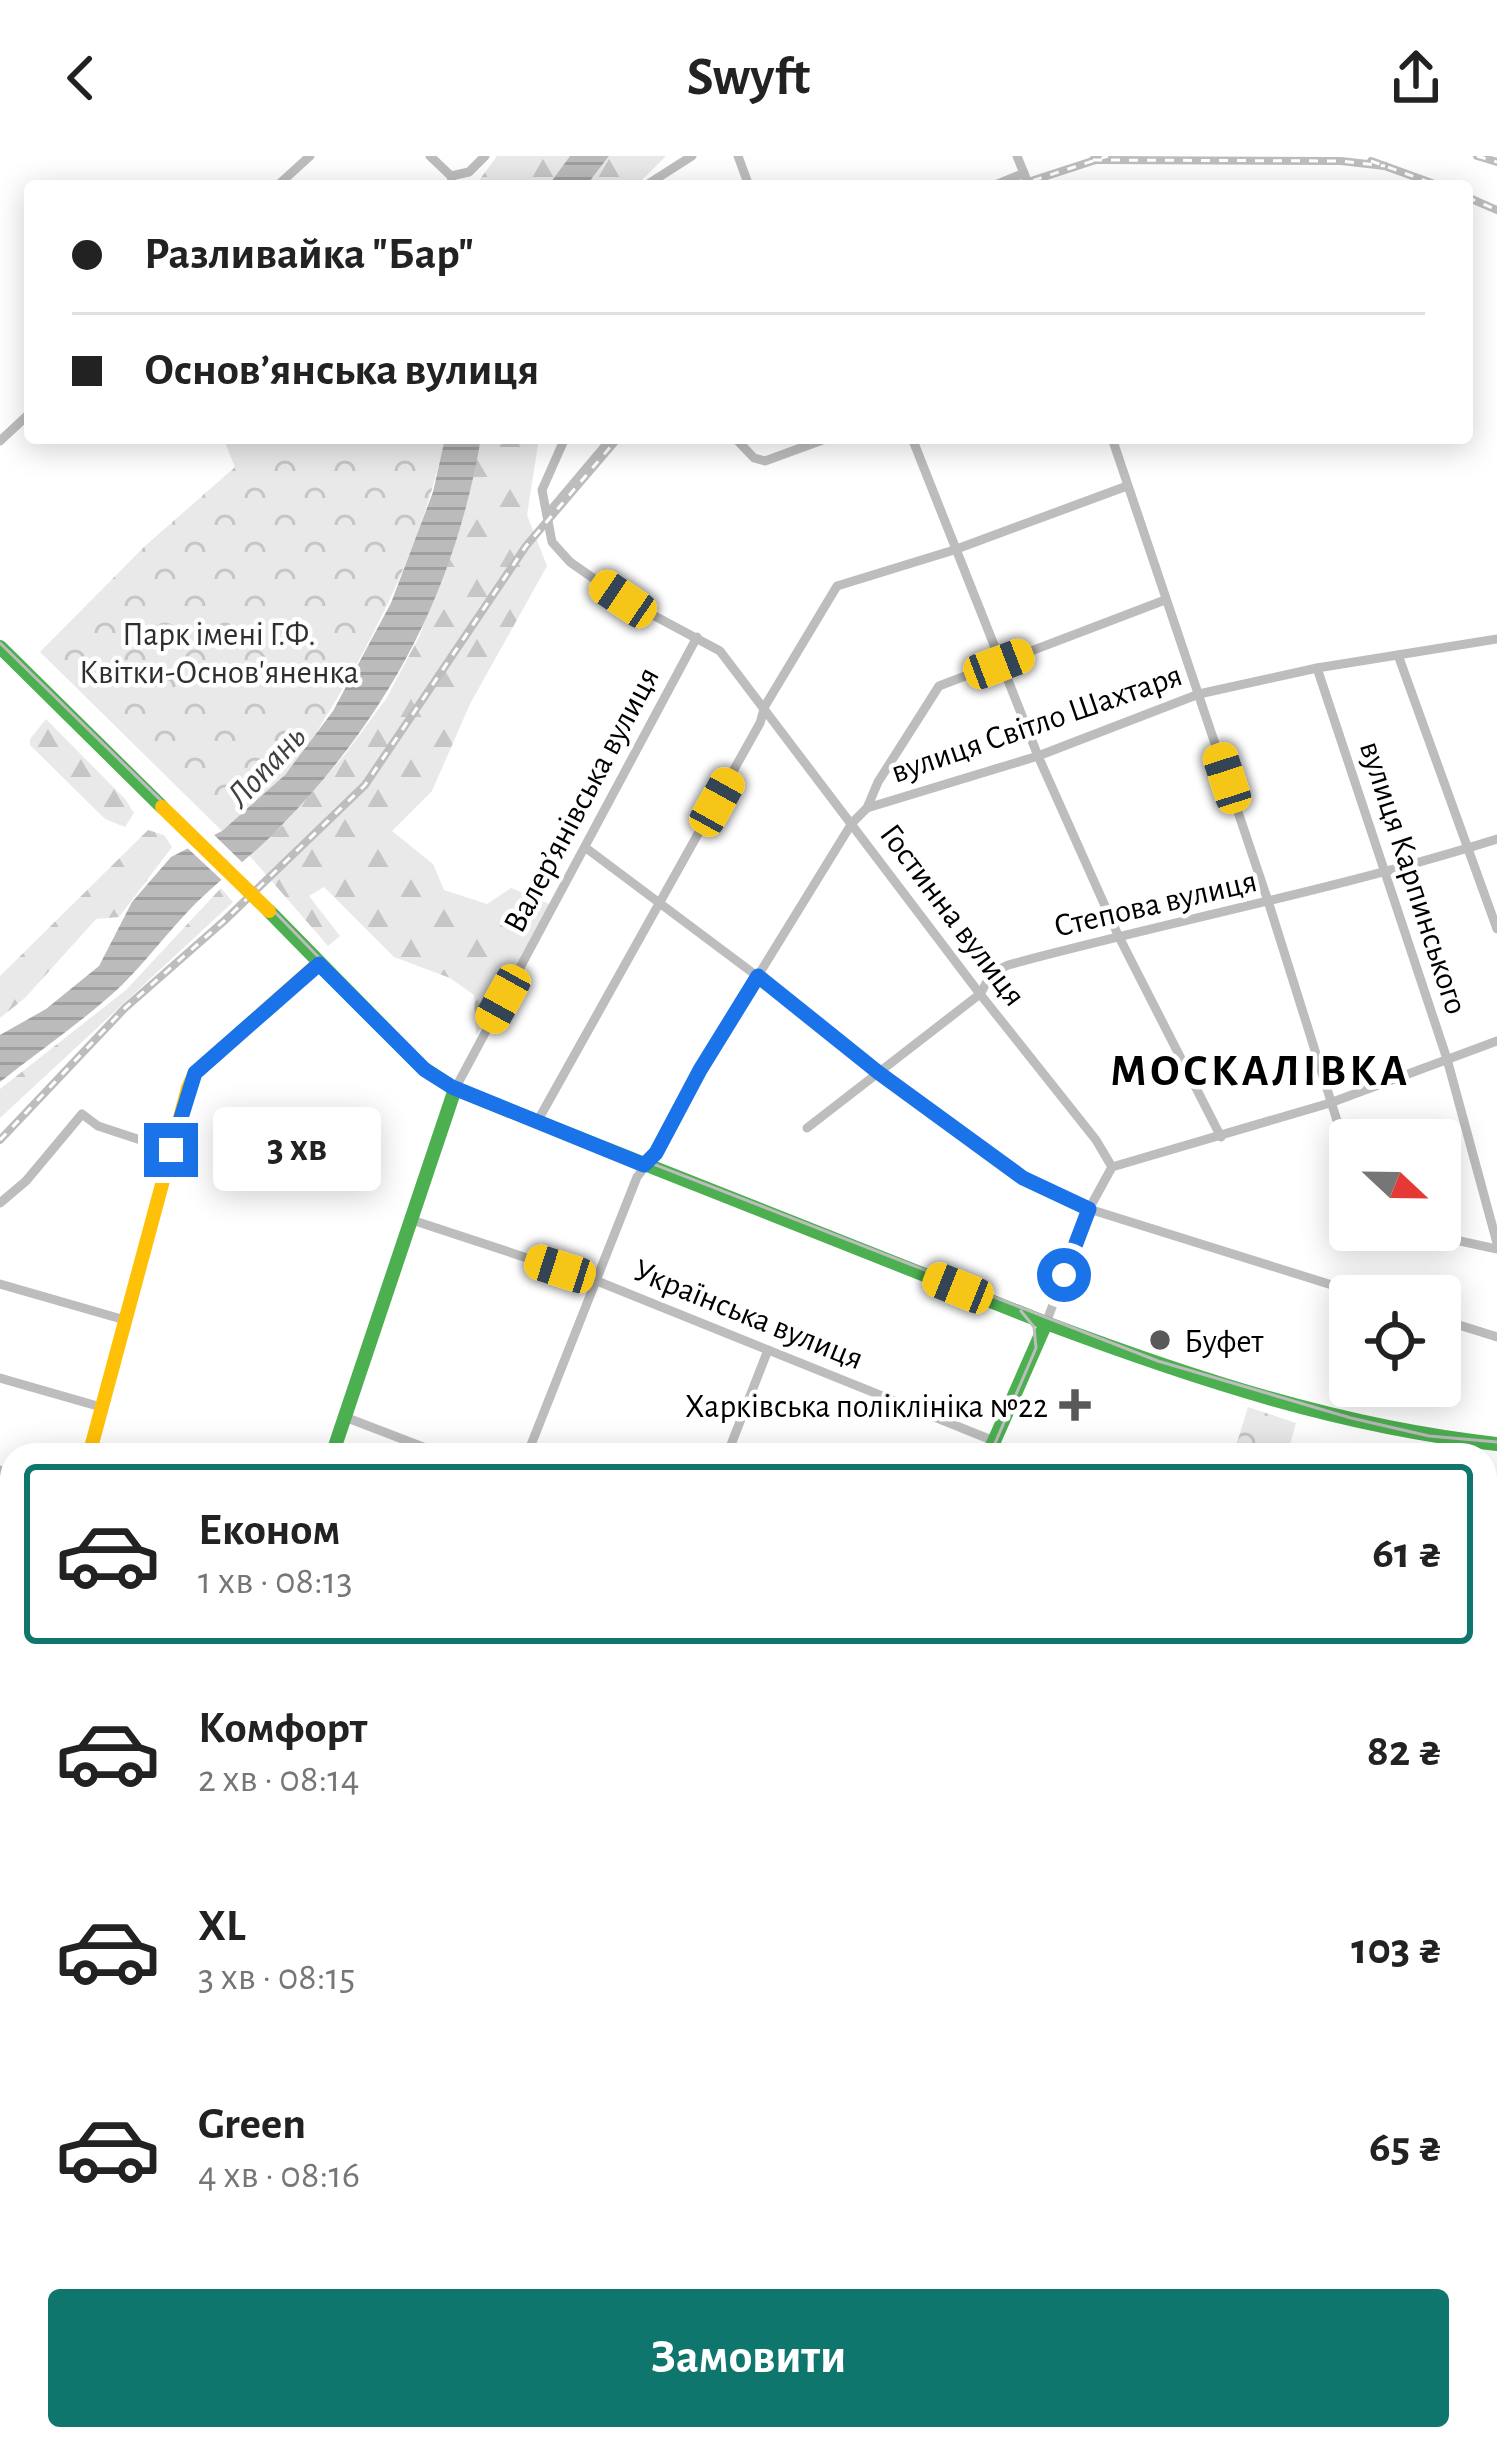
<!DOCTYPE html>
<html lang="uk">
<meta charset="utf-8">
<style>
:root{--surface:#fff;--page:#f6f6f6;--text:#222;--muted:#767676;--line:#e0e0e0;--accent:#0f766e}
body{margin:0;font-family:"Alegreya Sans",sans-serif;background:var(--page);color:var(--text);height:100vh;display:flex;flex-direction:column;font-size:45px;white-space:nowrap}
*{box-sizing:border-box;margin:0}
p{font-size:39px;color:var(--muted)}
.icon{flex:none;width:66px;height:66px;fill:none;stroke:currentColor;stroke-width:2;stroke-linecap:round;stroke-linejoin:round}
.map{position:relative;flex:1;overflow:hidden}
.drawer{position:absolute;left:0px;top:1287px;width:1497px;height:1008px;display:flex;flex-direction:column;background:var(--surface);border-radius:36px 36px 0 0;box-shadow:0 6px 30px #0003}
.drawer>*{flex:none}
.hud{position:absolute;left:24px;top:24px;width:1449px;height:264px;border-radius:12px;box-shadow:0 6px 30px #0003;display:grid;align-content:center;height:264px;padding:0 48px;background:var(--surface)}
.needle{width:78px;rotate:112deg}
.buttons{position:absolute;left:1329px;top:963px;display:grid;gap:24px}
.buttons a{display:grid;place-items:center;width:132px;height:132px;border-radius:12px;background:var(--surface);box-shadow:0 6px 30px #0003;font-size:60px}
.end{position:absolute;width:54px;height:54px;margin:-27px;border:15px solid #1a73e8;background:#fff;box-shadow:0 0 0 6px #fff}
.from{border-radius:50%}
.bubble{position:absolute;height:84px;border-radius:12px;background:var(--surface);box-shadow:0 6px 30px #0003;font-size:39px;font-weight:600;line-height:84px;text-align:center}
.car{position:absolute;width:36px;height:72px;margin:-36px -18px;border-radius:15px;box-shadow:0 0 9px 3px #0007;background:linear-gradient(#f5c518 24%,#345 0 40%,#f5c518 0 76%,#345 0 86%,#f5c518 0)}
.hud b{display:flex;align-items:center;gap:42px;height:114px;font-size:45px}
.hud b+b{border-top:3px solid var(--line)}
.hud i{width:30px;height:30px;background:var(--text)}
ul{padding:21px 0 0;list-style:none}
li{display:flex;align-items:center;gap:36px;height:180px;margin:0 24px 18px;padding:0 24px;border:6px solid transparent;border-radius:12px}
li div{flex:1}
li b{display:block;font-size:45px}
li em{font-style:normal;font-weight:600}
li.on{border-color:var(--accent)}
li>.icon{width:108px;height:108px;stroke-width:1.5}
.action{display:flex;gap:24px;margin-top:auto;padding:24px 48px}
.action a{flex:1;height:138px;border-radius:12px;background:var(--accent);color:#fff;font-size:48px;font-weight:600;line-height:138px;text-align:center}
header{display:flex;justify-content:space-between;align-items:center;height:156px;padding:0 48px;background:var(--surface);font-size:54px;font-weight:600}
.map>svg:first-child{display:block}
.forest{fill:url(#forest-firs)}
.park{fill:url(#park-crowns)}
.water{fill:url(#water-rules)}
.pier{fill:#fff}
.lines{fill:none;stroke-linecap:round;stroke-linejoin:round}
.street{stroke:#bdbdbd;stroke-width:9}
.fast{stroke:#4caf50;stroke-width:14}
.slow{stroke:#ffc107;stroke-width:14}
.tram{stroke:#bdbdbd;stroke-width:3}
.rail-casing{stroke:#bdbdbd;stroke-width:8}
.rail{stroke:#fff;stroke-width:3;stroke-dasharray:9;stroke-linecap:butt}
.slow-bridge{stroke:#ffc107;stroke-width:14}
.route{stroke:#1a73e8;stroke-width:15}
.poi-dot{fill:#595959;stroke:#fff;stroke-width:4.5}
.labels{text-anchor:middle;stroke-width:9;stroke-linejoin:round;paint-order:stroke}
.park-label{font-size:33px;fill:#2e2e2e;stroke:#fff}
.street-label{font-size:33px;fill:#000;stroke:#fff}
.poi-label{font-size:33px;fill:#000;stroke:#fff;text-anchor:start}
.water-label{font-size:36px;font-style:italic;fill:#3f3f3f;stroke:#fff}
.district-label{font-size:45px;font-weight:bold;letter-spacing:3px;fill:#000;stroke:#fff}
</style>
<header><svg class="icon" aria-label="back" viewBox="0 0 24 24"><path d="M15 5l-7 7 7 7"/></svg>Swyft<svg class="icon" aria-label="share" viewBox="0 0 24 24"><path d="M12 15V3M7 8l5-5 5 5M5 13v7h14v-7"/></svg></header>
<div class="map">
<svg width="1497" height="2295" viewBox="0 0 1497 2295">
<defs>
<pattern id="forest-firs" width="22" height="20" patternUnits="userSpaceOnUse" patternTransform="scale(3)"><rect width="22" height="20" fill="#e9e9e9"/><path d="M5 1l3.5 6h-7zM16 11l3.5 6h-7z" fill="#c6c6c6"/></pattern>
<pattern id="park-crowns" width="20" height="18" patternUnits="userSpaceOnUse" patternTransform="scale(3)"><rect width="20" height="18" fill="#e9e9e9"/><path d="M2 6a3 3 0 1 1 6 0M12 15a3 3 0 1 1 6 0" fill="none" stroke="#c6c6c6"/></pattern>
<pattern id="water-rules" width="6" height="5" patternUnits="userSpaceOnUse" patternTransform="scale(3)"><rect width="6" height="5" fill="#bbb"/><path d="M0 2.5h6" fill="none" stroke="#9f9f9f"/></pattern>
</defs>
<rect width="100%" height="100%" fill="#fff"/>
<g class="forest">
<path d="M497,0H570L548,30H475Z"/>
<path d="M609,0H666L636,30H586Z"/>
<path d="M481,282H539L527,359L547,410L470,548L432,635L392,675L433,708L444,734L487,748L511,732L554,750L503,843L476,879L474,839L450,822L394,801L324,731L309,740L340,780L328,790L249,699L283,669L343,601L386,543L420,479Z"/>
<path d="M46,563L125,643L134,657L125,671L105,663L30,589V583Z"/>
<path d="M148,674L164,679L172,691L119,761L96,763L25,842L0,862V820Z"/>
<path d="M221,732L233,746L0,962V933L126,834Z"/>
</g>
<g class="park">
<path d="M223,282H445C425,376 385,462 336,544C320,570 305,598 284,620C265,640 242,657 222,675L40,496L145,390L235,311Z"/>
<path d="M1248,1251L1296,1267L1287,1299H1273L1237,1287Z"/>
</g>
<g class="water">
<path d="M570,0H609L586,30H548Z"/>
<path d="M445,282H481C455,433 391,556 284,667C257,696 224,720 196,747C170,773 148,803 122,829C85,864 40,894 0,926V879L46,853L99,810L132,746L171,701L222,675L285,619L333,555L391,447L433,336Z"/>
</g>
<path class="pier" d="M209,674L246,710L226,728L183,688Z"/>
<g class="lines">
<g class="street">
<path d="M430,0L451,20"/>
<path d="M738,0L749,30"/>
<path d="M1017,0L1029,30"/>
<path d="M277,30L310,0"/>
<path d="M453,30L451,20L469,16L485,0"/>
<path d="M645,30L692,0"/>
<path d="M993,30L1024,17"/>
<path d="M565,282L542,334L552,386L570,406L623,443L720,495L980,838L1096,984L1112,1011"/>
<path d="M735,282L754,302L765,305L828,282"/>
<path d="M912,282L1038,600L1118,779L1221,981"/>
<path d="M1112,282L1269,748L1350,1006"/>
<path d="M0,285L30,257"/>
<path d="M547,359L612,282"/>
<path d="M1398,499L1497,773"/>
<path d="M1317,512L1447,903L1497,1087"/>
<path d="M867,652L878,626L939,530L1165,444"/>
<path d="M586,692L757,820L879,917L1023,1021L1089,1053L1367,1140"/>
<path d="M455,933L697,481"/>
<path d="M537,966L760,567L765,550L837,430L954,394L1127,330"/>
<path d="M807,972L980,838L992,817L1008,809C1171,765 1335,734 1497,683"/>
<path d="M0,1047L26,1025L82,958L98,970L171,994"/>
<path d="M412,1064L597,1125L994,1285"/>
<path d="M1410,1074L1497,1093"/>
<path d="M0,1128L125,1164"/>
<path d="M1440,1163L1497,1181"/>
<path d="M1046,1167L1089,1053L1112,1011L1330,947L1497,885"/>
<path d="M0,1222L101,1251"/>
<path d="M345,1261L444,1299"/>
<path d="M527,1299L637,1021L656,997L700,914L852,667L867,652L1038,600L1199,538L1317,512L1497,483"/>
<path d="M727,1299L768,1194"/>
<path d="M0,1314L12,1317"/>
<path d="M0,1413H12"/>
<path d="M0,1543H12"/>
<path d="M1485,1607L1497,1613"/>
<path d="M1485,1800L1497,1782"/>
<path d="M0,1877L12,1879"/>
<path d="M0,2038L12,2037"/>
<path d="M0,2160L12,2159"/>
<path d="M758,2295L760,2283"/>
<path d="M1492,2295L1497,2245"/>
</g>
<g class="fast">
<path d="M0,491L162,651"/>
<path d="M269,755L422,911L455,933L1046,1167"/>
<path d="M332,1299L455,933"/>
<path d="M988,1299L1046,1167C1193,1222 1340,1271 1497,1288"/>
<path d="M0,1794L12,1702"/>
<path d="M258,2283L261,2295"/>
<path d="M595,2295L598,2283"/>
</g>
<g class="slow">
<path d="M89,1299L188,932L195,917L318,808"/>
<path d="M1485,1546L1497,1530"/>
<path d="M1485,2175L1497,2180"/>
<path d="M0,2283L1,2295"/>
<path d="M347,2295L384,2283"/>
</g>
<g class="tram">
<path d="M0,487L272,753L424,910L456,931L1158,1205L1351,1262L1429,1280L1497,1286"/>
<path d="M990,1299L1036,1192L1034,1171L1021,1155"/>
<path d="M1485,2173L1497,2179"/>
<path d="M593,2295L597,2283"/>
</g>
<g class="rail-casing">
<g id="rail">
<path d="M1477,0L1497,6"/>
<path d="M1093,4L1341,5L1385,10"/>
<path d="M1371,5L1440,30"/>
<path d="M1016,30L1108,0"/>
<path d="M1467,41L1497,54"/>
<path d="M0,984L125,852L224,765L365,629L526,390L618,282"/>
</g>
</g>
<use href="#rail" class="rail"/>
<path class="slow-bridge" d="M162,651L269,755"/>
</g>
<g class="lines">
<path class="route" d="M171,994L195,917L319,808L425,914L452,931L644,1009L656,997L700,914L758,820L879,917L1023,1022L1089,1053L1064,1119"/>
</g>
<g class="poi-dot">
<circle cx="1160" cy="1184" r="12"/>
<path d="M1069 1231h12v12h12v12h-12v12h-12v-12h-12v-12h12z"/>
</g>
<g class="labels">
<g class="park-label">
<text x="219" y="489">Парк імені Г.Ф.<tspan x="219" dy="38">Квітки-Основ'яненка</tspan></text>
</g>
<g class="street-label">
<text transform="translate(1036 566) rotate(-19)" y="12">вулиця Світло Шахтаря</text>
<text transform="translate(580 643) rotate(-62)" y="12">Валер’янівська вулиця</text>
<text transform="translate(1415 721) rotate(72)" y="12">вулиця Карпинського</text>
<text transform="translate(1155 746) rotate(-13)" y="12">Степова вулиця</text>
<text transform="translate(954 758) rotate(53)" y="12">Гостинна вулиця</text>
<text transform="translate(749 1157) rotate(22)" y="12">Українська вулиця</text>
</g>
<g class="poi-label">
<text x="1184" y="1196">Буфет</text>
<text x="1048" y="1261" text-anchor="end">Харківська поліклініка №22</text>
</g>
<g class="water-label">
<text transform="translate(265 609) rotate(-47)" y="13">Лопань</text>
</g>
<g class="district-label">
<text x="1260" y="929">МОСКАЛІВКА</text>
</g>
</g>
</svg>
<div class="buttons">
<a><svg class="needle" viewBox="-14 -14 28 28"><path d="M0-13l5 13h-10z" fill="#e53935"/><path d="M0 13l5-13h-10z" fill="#767676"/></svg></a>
<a><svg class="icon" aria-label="locate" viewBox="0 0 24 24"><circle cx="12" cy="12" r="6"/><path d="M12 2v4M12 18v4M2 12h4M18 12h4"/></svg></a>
</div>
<i class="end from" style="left:1064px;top:1119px"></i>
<i class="end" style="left:171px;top:994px"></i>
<div class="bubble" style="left:213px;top:951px;width:168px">3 хв</div>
<i class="car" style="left:623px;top:443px;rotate:304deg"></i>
<i class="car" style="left:999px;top:508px;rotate:69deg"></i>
<i class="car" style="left:1227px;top:622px;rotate:342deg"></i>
<i class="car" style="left:717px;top:646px;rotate:29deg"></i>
<i class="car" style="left:503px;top:843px;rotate:209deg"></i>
<i class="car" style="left:560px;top:1113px;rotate:288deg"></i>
<i class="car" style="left:958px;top:1132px;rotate:292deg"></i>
<div class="hud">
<b><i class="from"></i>Разливайка &quot;Бар&quot;</b>
<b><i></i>Основ’янська вулиця</b>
</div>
<section class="drawer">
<ul>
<li class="on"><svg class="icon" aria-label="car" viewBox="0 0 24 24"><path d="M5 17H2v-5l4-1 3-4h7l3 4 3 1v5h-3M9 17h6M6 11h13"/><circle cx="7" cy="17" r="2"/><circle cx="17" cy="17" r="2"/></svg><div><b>Економ</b><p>1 хв · 08:13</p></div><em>61 ₴</em></li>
<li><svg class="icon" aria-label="car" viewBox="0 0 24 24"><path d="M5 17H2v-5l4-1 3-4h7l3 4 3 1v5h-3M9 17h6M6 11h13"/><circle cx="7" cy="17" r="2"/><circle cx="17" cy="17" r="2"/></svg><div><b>Комфорт</b><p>2 хв · 08:14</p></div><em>82 ₴</em></li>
<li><svg class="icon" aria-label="car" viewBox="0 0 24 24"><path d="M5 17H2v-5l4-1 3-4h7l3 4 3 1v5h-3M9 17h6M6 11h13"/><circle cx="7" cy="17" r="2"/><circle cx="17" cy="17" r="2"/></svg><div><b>XL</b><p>3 хв · 08:15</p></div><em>103 ₴</em></li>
<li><svg class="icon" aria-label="car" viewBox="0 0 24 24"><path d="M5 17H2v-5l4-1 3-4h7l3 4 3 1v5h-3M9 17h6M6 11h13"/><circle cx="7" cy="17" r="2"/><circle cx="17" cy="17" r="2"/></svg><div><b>Green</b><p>4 хв · 08:16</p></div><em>65 ₴</em></li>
</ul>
<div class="action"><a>Замовити</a></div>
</section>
</div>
